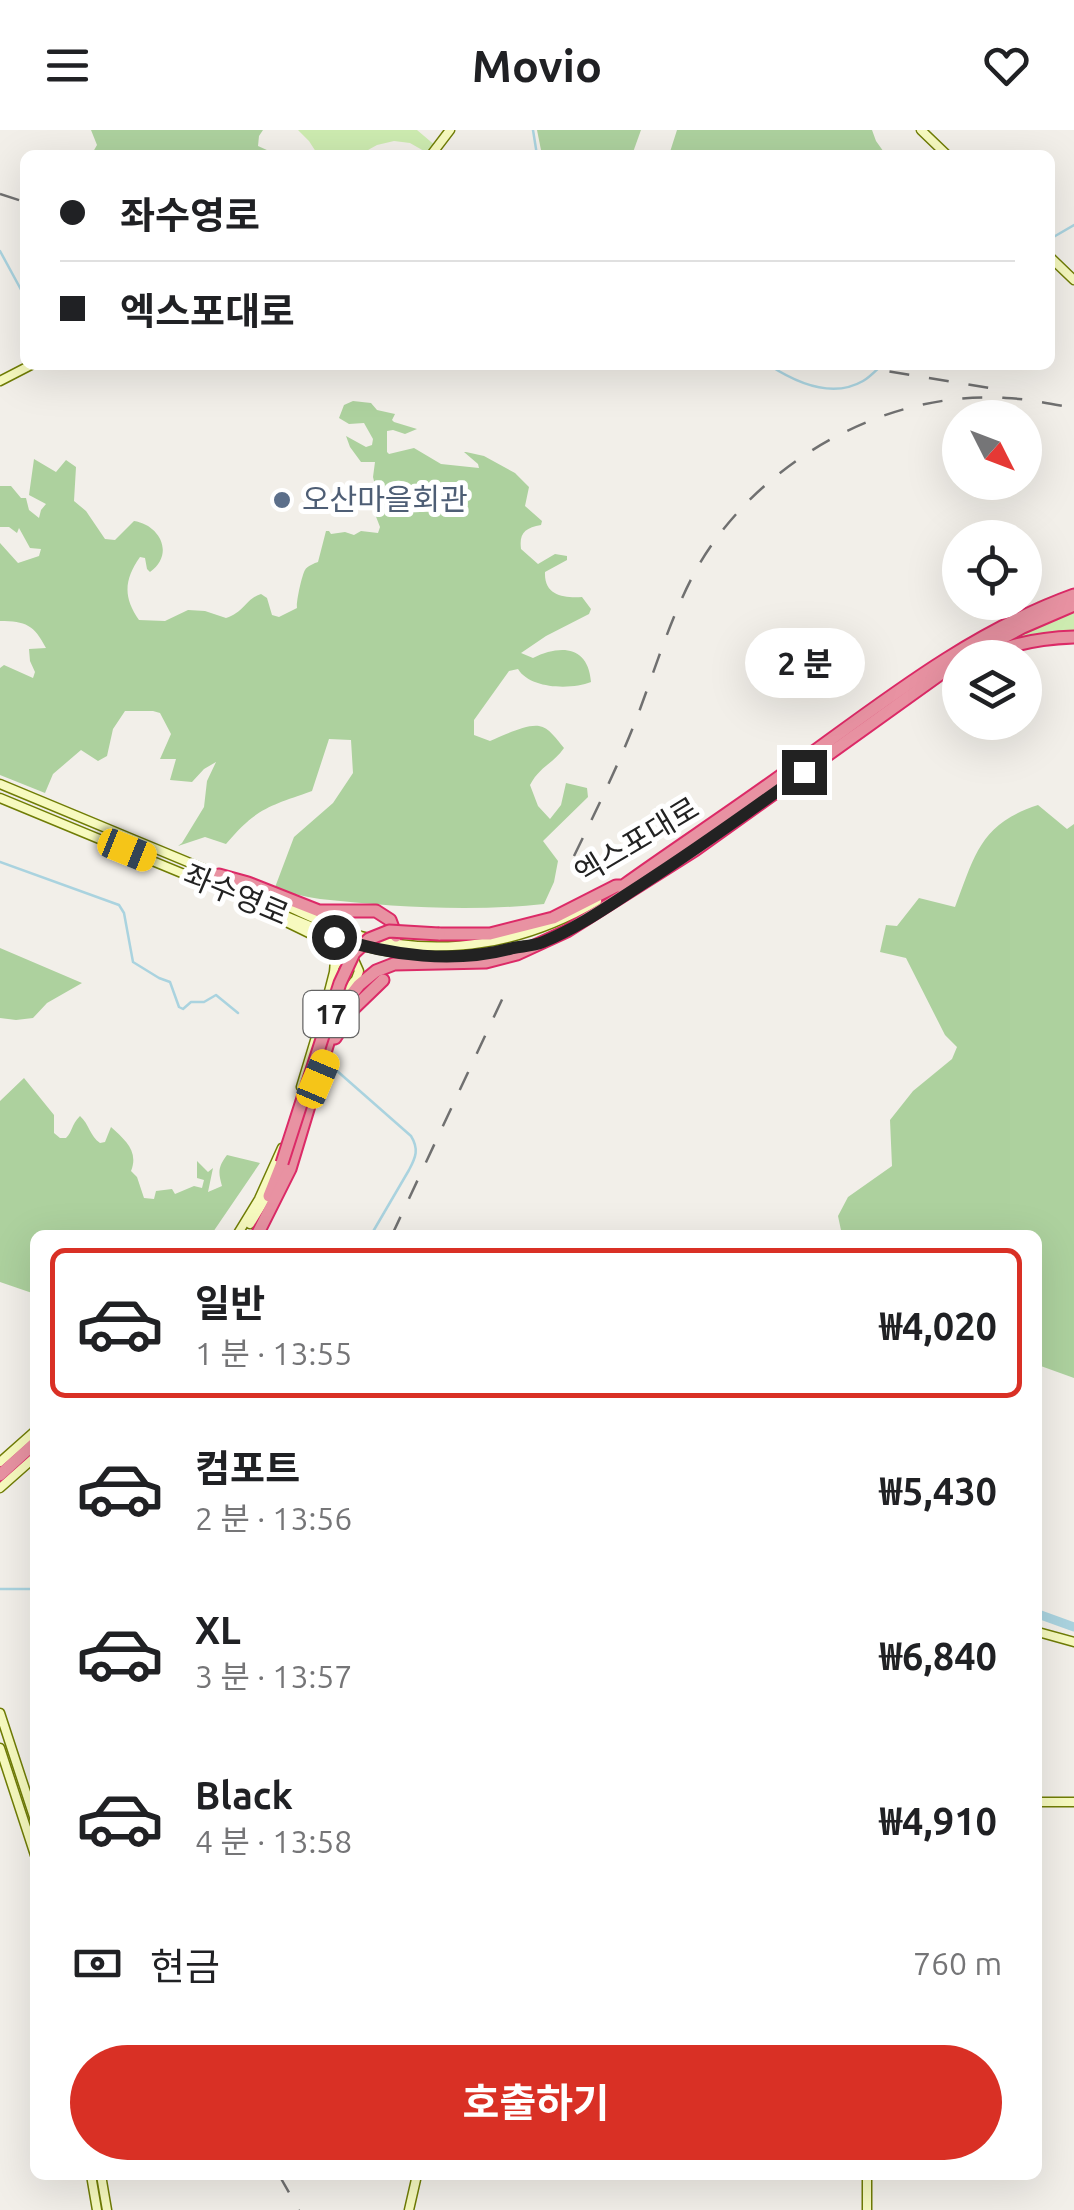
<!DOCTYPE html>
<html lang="ko">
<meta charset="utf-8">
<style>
:root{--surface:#fff;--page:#f6f6f6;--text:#202124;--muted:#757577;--line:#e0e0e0;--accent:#d93025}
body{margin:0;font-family:Ubuntu,"Noto Sans KR",sans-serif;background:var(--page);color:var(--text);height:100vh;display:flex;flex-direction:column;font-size:38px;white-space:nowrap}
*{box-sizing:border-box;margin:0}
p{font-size:32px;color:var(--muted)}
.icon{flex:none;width:55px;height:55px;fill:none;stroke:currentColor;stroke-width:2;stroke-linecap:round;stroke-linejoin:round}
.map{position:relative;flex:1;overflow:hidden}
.sheet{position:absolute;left:30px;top:1100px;width:1012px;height:950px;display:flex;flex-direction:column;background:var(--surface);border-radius:15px;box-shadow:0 10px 40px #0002}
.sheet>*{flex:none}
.top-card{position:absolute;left:20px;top:20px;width:1035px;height:220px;border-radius:15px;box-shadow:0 10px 40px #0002;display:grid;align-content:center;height:220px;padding:0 40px;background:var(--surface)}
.needle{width:65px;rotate:132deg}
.controls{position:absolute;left:942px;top:270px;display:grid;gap:20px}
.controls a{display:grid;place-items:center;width:100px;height:100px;border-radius:50%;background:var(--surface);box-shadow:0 10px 40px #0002;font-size:50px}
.end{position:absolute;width:45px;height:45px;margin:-22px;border:12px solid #222;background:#fff;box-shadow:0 0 0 5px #fff}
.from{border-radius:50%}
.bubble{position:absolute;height:70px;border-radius:35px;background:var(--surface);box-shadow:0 10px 40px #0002;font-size:32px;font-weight:700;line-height:70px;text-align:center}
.car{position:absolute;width:30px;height:60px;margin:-30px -15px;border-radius:12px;box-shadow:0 0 8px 2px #0007;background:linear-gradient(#f5c518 24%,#345 0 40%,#f5c518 0 76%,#345 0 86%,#f5c518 0)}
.top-card b{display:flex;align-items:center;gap:35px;height:95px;font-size:38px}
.top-card b+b{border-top:2px solid var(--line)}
.top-card i{width:25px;height:25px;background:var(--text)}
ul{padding:18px 0 0;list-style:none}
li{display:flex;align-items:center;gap:30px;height:150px;margin:0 20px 15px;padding:0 20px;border:5px solid transparent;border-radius:15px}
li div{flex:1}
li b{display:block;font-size:38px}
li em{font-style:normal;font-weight:700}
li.active{border-color:var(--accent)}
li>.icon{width:90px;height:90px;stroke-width:1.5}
.pay{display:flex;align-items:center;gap:25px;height:110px;padding:0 40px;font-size:38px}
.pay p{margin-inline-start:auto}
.primary-button{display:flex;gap:20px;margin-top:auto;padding:20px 40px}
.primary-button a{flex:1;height:115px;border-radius:60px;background:var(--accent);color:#fff;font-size:40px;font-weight:700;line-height:115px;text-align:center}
header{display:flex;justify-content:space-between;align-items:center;height:130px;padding:0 40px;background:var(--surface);font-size:45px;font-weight:700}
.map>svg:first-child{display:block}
.grass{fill:#cdebb0}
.forest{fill:#add19e}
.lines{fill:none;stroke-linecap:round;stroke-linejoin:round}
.stream{stroke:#aad3df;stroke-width:2.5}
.river{stroke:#aad3df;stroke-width:9}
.secondary-casing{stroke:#707d05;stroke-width:11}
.highway-casing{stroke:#dc2a67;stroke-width:15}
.secondary{stroke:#f7fabf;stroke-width:8}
.highway{stroke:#e892a2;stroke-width:11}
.rail{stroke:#707070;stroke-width:2.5;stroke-dasharray:20 20;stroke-linecap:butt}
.highway-bridge-casing{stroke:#dc2a67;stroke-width:15;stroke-linecap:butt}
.highway-bridge{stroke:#e892a2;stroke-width:11}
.route{stroke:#222;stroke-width:12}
.service-dot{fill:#5c6f8a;stroke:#fff;stroke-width:4}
.labels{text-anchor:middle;stroke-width:10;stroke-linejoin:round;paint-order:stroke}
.shield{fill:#fff;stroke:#646464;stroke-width:2.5}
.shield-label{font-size:28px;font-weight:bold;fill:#222}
.service-label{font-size:30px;fill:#4e5e75;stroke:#fff;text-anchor:start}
.street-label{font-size:30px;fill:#222;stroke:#fff}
</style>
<header><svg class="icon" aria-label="menu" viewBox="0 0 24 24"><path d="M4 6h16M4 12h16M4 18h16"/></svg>Movio<svg class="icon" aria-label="heart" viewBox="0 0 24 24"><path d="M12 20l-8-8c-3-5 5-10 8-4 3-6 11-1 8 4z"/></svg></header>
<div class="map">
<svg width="1074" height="2080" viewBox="0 0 1074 2080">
<rect width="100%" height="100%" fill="#f2efe9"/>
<g class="grass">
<path d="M298,0H417L437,17L431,25L410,13L394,11L377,15L359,25H318L309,11Z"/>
<path d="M1074,458V507L998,520L1003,494L1038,471Z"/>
</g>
<g class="forest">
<path d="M91,0H263L259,6L258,16L278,25H85L93,22L97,15Z"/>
<path d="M537,0H641L632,25H542Z"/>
<path d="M677,0H872L876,11L886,25H669Z"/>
<path d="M353,271L371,273L377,280L395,284L392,290L394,292L417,299L405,304L393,300L387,301V322L389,324L414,318L441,334L479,338L478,334L464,322H466L484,326L515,343L529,357L525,376L542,391L541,395C525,398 519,403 521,419L538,434L555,424L567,426V430L545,442C544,466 564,468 582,467L591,479L589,484L546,506L521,523L533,528C560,515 588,515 591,552C571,560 530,559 518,539L509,541L474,590V605L490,611C502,606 526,594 539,596C549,597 557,610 564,618C553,634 540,636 530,655L538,676L550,689L561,675L566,653L587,658L588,667L543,711L558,731L554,752L544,774C470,782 393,777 320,769C304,767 289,762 274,760L294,707L333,673L353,643L351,610L329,609L312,661C270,676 256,678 226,714L205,707L178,716L182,713L204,677L207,651L216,632L204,639L192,652L170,650L176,629H160L171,604L160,583L153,581H125L113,599L107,626L98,631L81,620L53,644L45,663L0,645V538L4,535L33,548L35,542L30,531L29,519L46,518C34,495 26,491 0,491V413L18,433L39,426L41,419L30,418L19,398L17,403L9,397H0V356H11L21,368H26L29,380L39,388L41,380L46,374L29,365L34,329L56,342L66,330L76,337L74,371L86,381L105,409L115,410L134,391C160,395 175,424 150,442L147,439L145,428L140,427C124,450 123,467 139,490L165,491L188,480L205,481L226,488C245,482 245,469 261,464L267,468L272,485L279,487L297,478C296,472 302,445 305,440C307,436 315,433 318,432L326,401H329L331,404L345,402L354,405L361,401L378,403L380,397L375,384L378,367L373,347L375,332H361L350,317L346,306L366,317L372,315L373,309L364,293L349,294L339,288L344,275Z"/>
<path d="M1038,675L1067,699L1074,694V1248L1038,1235V1105H842L838,1086L848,1067L892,1036L890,990L913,961L952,929L957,917L945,905L906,828L880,822L886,795L897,796L919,768L955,777C975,725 980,694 1038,675Z"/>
<path d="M0,818L82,853L47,873L33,888L16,890L0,888Z"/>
<path d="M24,948L54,985V1003L60,1008H66C73,1001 71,995 80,986C89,994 90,1006 100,1013L105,1012L111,997C125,1010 139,1021 131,1041L137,1047L144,1068L154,1069L156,1061L172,1059L175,1064L194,1056L202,1058L204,1050L197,1048V1031L208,1042L213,1038L208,1062L222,1056C218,1042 218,1037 227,1025L260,1033L211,1105H35V1164L0,1152V971Z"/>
</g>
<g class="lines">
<g class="stream">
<path d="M533,0L537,25"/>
<path d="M1050,109L1074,95"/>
<path d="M0,121L25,167"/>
<path d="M769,235C795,252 832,269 863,251C870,247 876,240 882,235"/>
<path d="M0,732L119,775L124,783L133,832L159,848L170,852L179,877L183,879L191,872H204L216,865L238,883"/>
<path d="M336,940L411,1006C419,1019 416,1027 409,1040L371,1105"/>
<path d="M0,1459H35"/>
</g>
<path class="river" d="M1038,1484L1074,1497"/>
<g class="secondary-casing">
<g id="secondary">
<path d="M921,0L947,25"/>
<path d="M431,25L450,0"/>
<path d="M1050,127L1074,150"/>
<path d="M0,251L31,235"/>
<path d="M0,654L219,745"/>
<path d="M0,668L351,813C399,826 452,832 501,822C509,821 516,818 524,816"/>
<path d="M255,761C290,777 324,795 361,806C442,829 526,813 597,771"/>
<path d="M282,790L321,809L331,820L335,831L334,842L325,877L301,957"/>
<path d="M335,836C340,828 347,827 355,832L359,841L356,849L339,869"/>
<path d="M250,1094L269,1063"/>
<path d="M237,1105L259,1069L282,1018"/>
<path d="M0,1332L35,1301"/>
<path d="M0,1358L35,1327"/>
<path d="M1038,1502L1074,1512"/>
<path d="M0,1583L35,1690"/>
<path d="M0,1618L35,1725"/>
<path d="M1038,1672H1074"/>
<path d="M91,2045L97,2080"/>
<path d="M101,2045L107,2080"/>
<path d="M409,2080L417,2045"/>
<path d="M867,2080V2045"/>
</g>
</g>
<g class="highway-casing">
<g id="highway">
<path d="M965,528L1023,497L1074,475"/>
<path d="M980,528C1011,513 1041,508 1074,507"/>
<path d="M219,745L248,753L319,781H376L390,790L396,806"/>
<path d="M439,804H490L553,788L616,756H623C679,716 737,678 793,637C883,572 969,503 1074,465"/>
<path d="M335,908L354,878L383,850"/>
<path d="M269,1066L282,1033"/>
<path d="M257,1105L290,1039L337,883L359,855L376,841L394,834L486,832L517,824L567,801L695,720L960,530"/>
<path d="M0,1345L35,1313"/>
</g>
</g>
<use href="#secondary" class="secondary"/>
<use href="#highway" class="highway"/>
<g class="rail">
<path d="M0,64L25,72"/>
<path d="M850,235L990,258"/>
<path d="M574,726C595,683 616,640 634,595C655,541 671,483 700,433C761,331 886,260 1006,268C1029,269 1052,274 1074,278"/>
<path d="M392,1105L506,861"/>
<path d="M279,2045L299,2080"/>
</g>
<g class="highway-bridge-casing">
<path id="highway-bridge" d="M282,1033L340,853L354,823L369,809L389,801L439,804"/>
</g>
<use href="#highway-bridge" class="highway-bridge"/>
</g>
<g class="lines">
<path class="route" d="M334,807C390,826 455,834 513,818C523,816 533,816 543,812C578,798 610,775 641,755C697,719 750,681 804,642"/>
</g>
<circle class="service-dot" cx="282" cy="370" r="10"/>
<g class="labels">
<rect class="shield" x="303.5" y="861" width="55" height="46" rx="8"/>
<g class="shield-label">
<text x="331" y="894">17</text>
</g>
<g class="service-label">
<text x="302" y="380">오산마을회관</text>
</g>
<g class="street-label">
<text transform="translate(637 711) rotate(-31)" y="10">엑스포대로</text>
<text transform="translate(236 765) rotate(23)" y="10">좌수영로</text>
</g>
</g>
</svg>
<div class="controls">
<a><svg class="needle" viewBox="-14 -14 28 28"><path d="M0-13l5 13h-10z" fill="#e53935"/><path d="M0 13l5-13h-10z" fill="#757577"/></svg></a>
<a><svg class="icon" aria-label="locate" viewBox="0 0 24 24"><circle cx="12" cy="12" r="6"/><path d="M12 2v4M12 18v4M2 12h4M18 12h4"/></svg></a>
<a><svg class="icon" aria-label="layers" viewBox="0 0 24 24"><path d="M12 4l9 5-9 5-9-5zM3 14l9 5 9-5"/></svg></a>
</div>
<i class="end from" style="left:334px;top:807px"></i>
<i class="end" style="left:804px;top:642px"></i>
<div class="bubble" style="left:745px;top:498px;width:120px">2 분</div>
<i class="car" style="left:127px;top:720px;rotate:112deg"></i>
<i class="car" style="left:318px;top:949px;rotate:23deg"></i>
<div class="top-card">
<b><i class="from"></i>좌수영로</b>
<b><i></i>엑스포대로</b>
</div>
<section class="sheet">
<ul>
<li class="active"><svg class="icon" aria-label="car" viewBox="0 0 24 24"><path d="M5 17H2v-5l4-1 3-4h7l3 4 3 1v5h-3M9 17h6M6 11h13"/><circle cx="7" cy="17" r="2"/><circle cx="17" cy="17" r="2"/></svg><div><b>일반</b><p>1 분 · 13:55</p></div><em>₩4,020</em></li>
<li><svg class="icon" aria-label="car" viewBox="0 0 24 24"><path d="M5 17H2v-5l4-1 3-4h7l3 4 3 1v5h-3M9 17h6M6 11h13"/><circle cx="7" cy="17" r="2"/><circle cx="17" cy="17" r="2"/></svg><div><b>컴포트</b><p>2 분 · 13:56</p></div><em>₩5,430</em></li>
<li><svg class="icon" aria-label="car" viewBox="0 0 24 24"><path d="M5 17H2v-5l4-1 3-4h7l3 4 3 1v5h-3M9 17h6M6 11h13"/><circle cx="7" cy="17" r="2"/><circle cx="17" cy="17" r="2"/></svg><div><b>XL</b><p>3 분 · 13:57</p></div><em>₩6,840</em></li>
<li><svg class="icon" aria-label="car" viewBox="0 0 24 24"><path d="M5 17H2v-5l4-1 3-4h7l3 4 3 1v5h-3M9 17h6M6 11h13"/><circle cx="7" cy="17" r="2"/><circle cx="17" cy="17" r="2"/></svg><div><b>Black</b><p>4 분 · 13:58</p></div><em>₩4,910</em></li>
</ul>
<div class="pay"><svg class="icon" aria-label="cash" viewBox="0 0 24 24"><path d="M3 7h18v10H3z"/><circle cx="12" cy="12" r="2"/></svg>현금<p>760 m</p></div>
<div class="primary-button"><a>호출하기</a></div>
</section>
</div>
